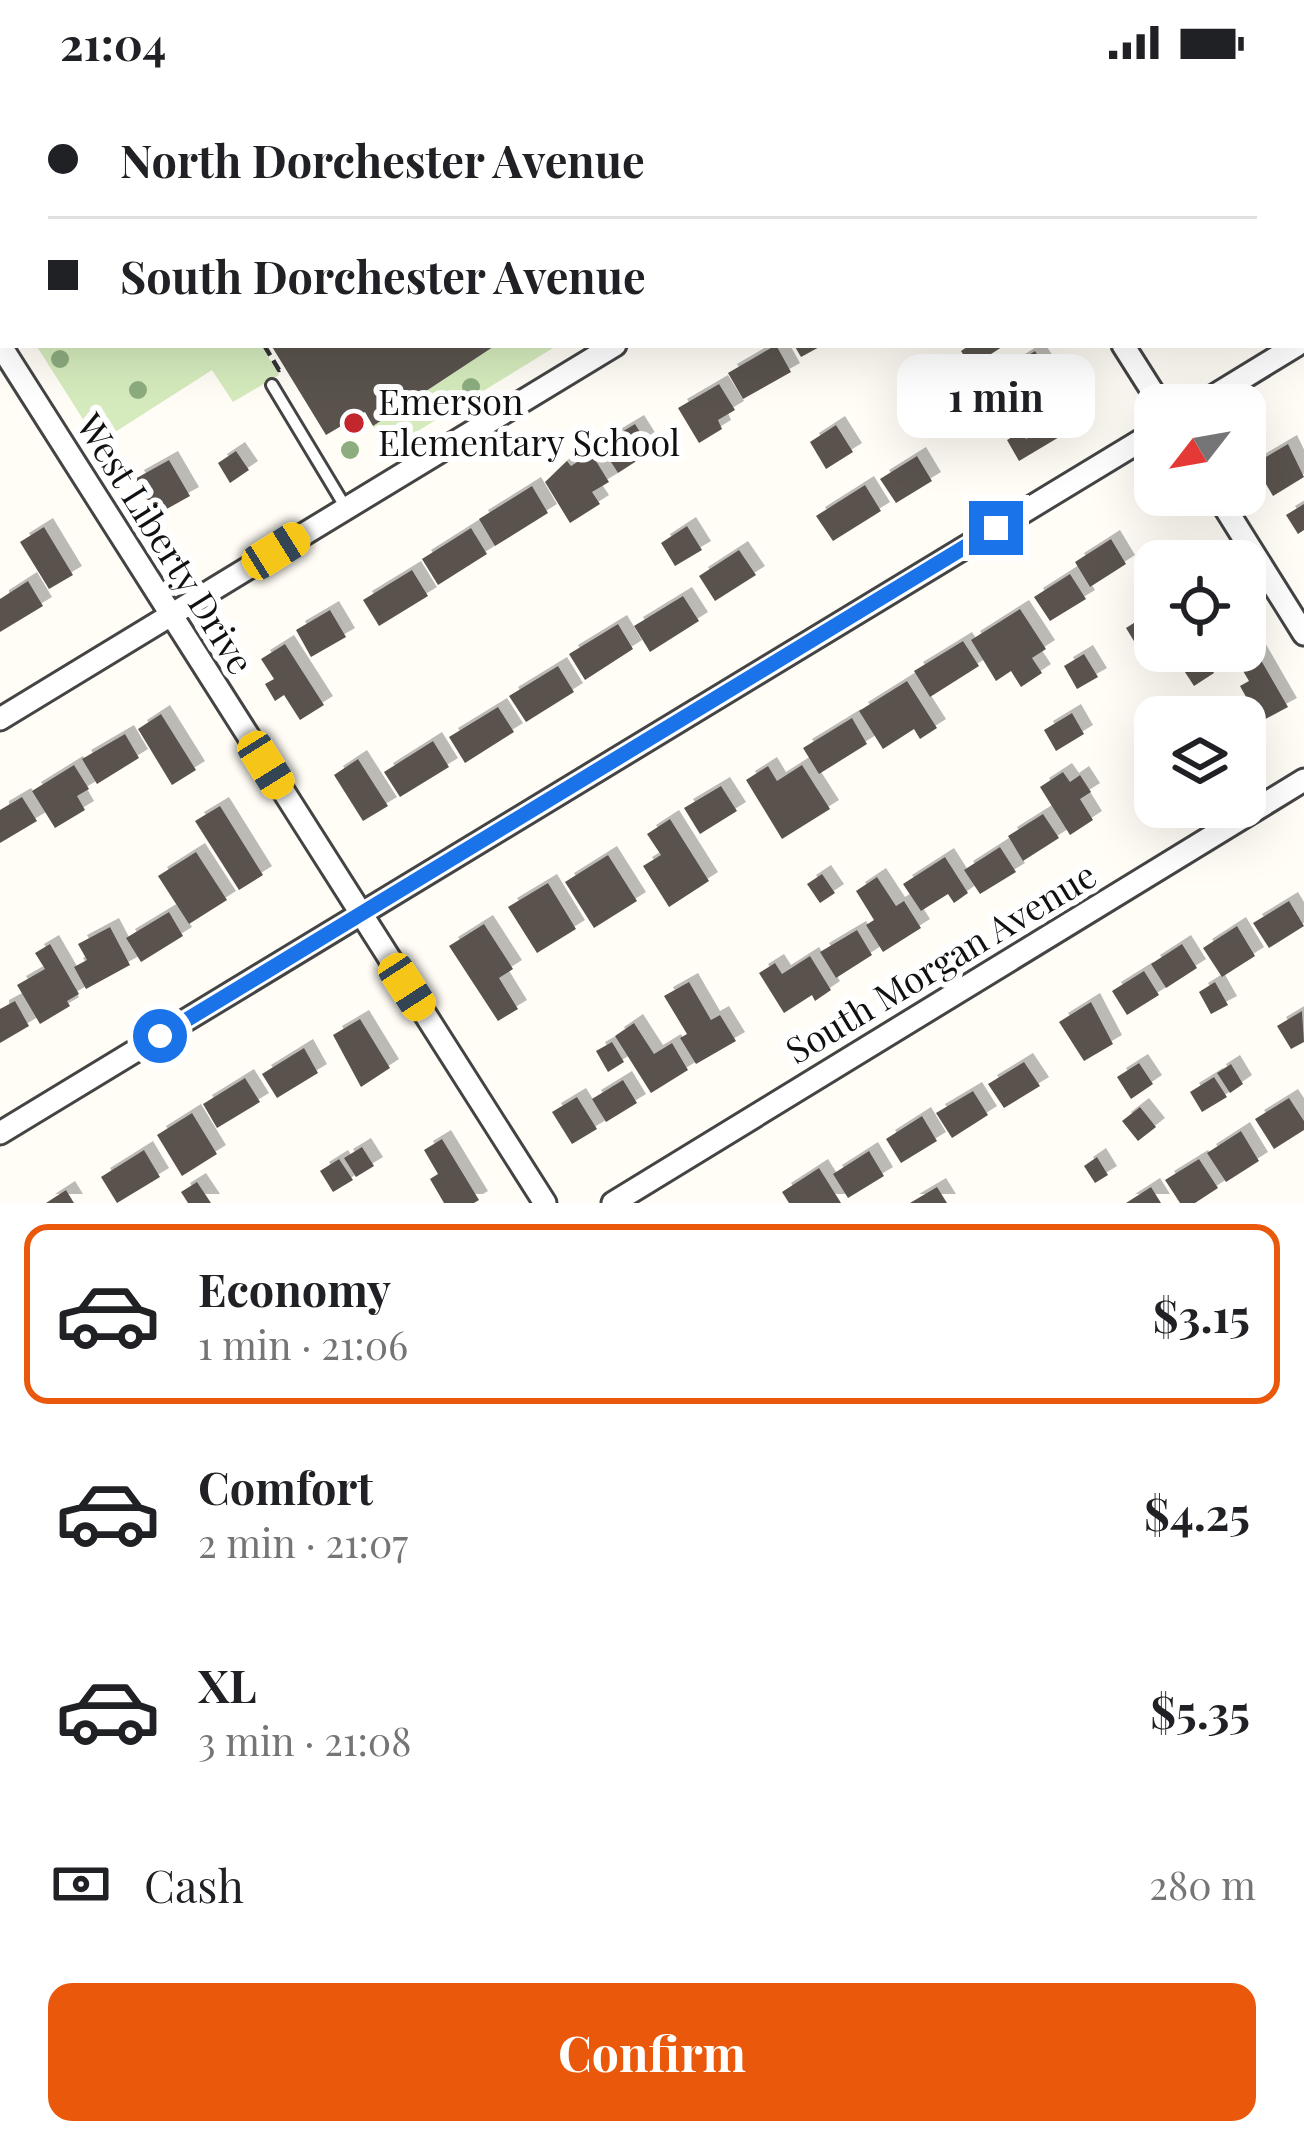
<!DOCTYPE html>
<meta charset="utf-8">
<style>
:root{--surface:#fff;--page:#f2f2f2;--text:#202124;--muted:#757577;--line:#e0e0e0;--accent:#ea580c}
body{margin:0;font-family:"Playfair Display",serif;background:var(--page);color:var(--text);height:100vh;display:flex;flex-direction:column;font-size:45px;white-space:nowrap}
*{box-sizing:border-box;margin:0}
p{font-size:39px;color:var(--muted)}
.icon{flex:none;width:66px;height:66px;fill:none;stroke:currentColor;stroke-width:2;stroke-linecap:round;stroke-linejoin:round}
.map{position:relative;height:1119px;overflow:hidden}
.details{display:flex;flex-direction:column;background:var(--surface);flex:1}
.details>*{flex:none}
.hud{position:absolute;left:0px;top:0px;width:1305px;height:264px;box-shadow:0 12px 48px #0002;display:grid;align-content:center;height:264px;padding:0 48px;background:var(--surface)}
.needle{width:78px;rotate:239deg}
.tools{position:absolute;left:1134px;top:300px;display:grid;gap:24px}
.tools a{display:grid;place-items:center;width:132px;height:132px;border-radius:24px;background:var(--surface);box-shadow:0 12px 48px #0002;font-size:60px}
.end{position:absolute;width:54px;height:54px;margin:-27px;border:15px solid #1a73e8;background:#fff;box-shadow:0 0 0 6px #fff}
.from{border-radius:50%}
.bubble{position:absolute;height:84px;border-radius:24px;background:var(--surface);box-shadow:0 12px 48px #0002;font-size:39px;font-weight:700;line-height:84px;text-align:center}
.car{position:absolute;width:36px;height:72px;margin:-36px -18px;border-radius:15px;box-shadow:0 0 9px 3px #0007;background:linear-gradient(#f5c518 24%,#345 0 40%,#f5c518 0 76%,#345 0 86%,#f5c518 0)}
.hud b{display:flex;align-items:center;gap:42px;height:114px;font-size:45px}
.hud b+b{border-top:3px solid var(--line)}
.hud i{width:30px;height:30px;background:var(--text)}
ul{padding:21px 0 0;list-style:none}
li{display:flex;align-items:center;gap:36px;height:180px;margin:0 24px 18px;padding:0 24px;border:6px solid transparent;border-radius:24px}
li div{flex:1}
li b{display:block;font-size:45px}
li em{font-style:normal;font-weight:700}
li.on{border-color:var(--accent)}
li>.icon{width:108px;height:108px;stroke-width:1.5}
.pay{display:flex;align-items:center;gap:30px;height:132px;padding:0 48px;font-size:45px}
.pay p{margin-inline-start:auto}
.action{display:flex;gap:24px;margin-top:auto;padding:24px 48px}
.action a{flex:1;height:138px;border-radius:24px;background:var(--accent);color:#fff;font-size:48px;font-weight:700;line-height:138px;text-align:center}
.status{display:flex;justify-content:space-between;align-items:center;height:84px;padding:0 60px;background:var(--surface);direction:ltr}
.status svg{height:33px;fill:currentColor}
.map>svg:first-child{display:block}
.green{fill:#d5ebbd}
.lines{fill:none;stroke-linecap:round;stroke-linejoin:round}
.stream{stroke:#3f96cf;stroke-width:8}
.building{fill:#5a524d;filter:url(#shadow)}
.lane-casing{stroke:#444;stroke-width:16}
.street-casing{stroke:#444;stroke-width:27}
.path{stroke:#333;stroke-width:4.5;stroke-dasharray:12 6;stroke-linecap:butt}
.lane{stroke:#fff;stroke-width:10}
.street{stroke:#fff;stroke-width:21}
.tree{fill:#8dad7f}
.route{stroke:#1a73e8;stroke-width:15}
.poi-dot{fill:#c4262e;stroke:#fff;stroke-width:4.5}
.labels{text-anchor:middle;stroke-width:12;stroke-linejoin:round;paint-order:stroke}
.poi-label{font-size:36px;fill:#111;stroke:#fff;text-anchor:start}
.street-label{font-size:36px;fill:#111;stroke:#fff}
</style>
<div class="status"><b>21:04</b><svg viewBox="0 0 49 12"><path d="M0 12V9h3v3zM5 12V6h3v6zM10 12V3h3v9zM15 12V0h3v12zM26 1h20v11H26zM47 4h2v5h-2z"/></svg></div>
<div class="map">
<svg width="1304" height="1119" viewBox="0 0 1304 1119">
<defs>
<filter id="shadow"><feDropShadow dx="9" dy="-9" stdDeviation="0" flood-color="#0004"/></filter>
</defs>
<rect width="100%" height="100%" fill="#fffdf5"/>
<g class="green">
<path d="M240,0H920L922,3H233Z"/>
<path d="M36,261H261L279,291L233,318L212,286L98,359Z"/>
<path d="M496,261H558L387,366L373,342Z"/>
</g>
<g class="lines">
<g class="stream">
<path d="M1282,0L1287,3"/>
<path d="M179,3L186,0"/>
<path d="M1302,11L1304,12"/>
<path d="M0,84L3,83"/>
</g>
</g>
<g class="building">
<path d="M271,261H496L373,342L365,328L326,351Z"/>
<path d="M776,261L791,288L743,315L728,289Z"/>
<path d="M794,261H823L801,273Z"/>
<path d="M970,261H1005L971,283L961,267Z"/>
<path d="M1035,267L1054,297L1012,323L1004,310L1018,301L1008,284Z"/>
<path d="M719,300L735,326L718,336L722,345L699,359L678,324Z"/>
<path d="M1063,319L1076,343L1019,377L1007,356L1022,347L1026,355L1040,347L1033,336Z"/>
<path d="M635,340L652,367L618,389L600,361Z"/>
<path d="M836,341L853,368L826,385L810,358Z"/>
<path d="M1288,360L1304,393L1273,412L1254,380Z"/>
<path d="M236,367L249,386L230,399L218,379Z"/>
<path d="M591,369L609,398L592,408L600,420L570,439L545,398L567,377L571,382Z"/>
<path d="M917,372L932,397L896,419L880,395Z"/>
<path d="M169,376L190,412L156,431L135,395Z"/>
<path d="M865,401L881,427L833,457L816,432Z"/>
<path d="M532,402L548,429L495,462L479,435Z"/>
<path d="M1304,420V446L1298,450L1286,431Z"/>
<path d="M687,442L702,466L675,482L661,459Z"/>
<path d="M44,443L73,491L49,505L20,458Z"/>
<path d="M471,444L487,470L438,501L422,475Z"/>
<path d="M1111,455L1126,480L1090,503L1075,478Z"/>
<path d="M739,466L756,491L715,517L699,492Z"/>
<path d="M412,486L428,512L379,542L363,516Z"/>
<path d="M1070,490L1086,515L1050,537L1034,513Z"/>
<path d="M28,497L43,522L0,548V515Z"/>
<path d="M683,512L699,537L650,568L634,542Z"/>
<path d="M1020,525L1046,565L1032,574L1042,589L1021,603L1011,587L996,597L971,556Z"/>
<path d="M330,526L346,553L311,573L296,546Z"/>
<path d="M1148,530L1155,541V564L1143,572L1126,544Z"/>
<path d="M618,540L633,565L585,596L569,570Z"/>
<path d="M963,557L979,582L930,613L914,587Z"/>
<path d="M1251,559L1288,623L1260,638L1240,602L1249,597L1233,570L1245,567Z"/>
<path d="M285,560L324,621L300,636L284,611L275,617L265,600L274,595L261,575Z"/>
<path d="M1084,570L1098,593L1077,605L1064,582Z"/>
<path d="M1203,571L1214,589L1194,602L1183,585Z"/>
<path d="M558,582L574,608L526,638L509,612Z"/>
<path d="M907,597L937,644L920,655L914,645L883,665L859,627Z"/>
<path d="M498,623L514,648L465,679L449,653Z"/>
<path d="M1072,629L1084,650L1056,667L1044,646Z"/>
<path d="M161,630L196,686L172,701L138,645Z"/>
<path d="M852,634L867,660L819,690L803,664Z"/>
<path d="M125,650L139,674L97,700L82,675Z"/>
<path d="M433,657L449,683L400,713L384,688Z"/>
<path d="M358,675L388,722L363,737L334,691Z"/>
<path d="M74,681L89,705L77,712L85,726L55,744L32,707Z"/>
<path d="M802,681L830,725L782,755L746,696L768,682L777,697Z"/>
<path d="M1063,688L1070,698L1080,691L1091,708L1080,715L1093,736L1070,751L1040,703Z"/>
<path d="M721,702L737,727L700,750L684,724Z"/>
<path d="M22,713L37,737L0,759V726Z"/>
<path d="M220,722L263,791L239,806L195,737Z"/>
<path d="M1043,730L1059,754L1023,777L1008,752Z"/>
<path d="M670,735L709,797L669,823L643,782L661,771L647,750Z"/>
<path d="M1000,763L1016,788L980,810L964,786Z"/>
<path d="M196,768L227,816L189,840L158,792Z"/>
<path d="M608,771L637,817L594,844L565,798Z"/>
<path d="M945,773L968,809L954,819L948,810L921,827L903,800Z"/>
<path d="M822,790L835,809L820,819L807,800Z"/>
<path d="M877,793L896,822L904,817L921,844L883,868L866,841L874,836L856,807Z"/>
<path d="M548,799L576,845L537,869L508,823Z"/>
<path d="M1289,817L1304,842L1269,864L1253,839Z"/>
<path d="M169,828L183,852L141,878L126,854Z"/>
<path d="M484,840L513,885L499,894L518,925L498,937L449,862Z"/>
<path d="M1237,842L1255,872L1222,893L1203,864Z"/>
<path d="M110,843L130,881L86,905L74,883L87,876L78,860Z"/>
<path d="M857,846L872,871L836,894L820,868Z"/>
<path d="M50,860L79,910L67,917L70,922L40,940L17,901L45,885L35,869Z"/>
<path d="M1182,860L1197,884L1166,904L1151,880Z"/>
<path d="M810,872L831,906L815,917L812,911L784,929L759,889L775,879L782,890Z"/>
<path d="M1144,887L1159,911L1127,931L1112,907Z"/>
<path d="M689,898L711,936L720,931L736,957L696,980L680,954L687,950L664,912Z"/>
<path d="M1215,898L1228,921L1211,930L1199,908Z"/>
<path d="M15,917L29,942L0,959V925Z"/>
<path d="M1091,918L1113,960L1084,977L1059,938Z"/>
<path d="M1302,927L1304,958L1291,965L1277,942Z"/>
<path d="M360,935L390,984L361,1003L333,951Z"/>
<path d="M634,939L654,970L672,959L688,986L651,1009L615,952Z"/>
<path d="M612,958L624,978L608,988L596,967Z"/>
<path d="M304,964L318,989L277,1014L262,990Z"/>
<path d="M1024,978L1040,1002L1004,1024L988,1000Z"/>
<path d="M1139,979L1153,1000L1131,1015L1117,993Z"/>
<path d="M1231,980L1243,1000L1230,1009L1217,989Z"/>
<path d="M1214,993L1227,1013L1202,1028L1190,1008Z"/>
<path d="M245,994L260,1018L217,1044L203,1020Z"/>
<path d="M623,996L637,1019L606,1038L592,1015Z"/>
<path d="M973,1007L988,1031L952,1054L936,1029Z"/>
<path d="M577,1013L597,1045L572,1060L552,1028Z"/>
<path d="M1289,1014L1304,1037V1046L1274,1065L1255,1035Z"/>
<path d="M1140,1023L1156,1043L1138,1057L1122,1037Z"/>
<path d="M192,1029L217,1070L182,1092L157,1051Z"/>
<path d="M922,1032L937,1057L901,1079L886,1055Z"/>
<path d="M1241,1047L1259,1077L1226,1098L1207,1069Z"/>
<path d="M442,1055L479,1116L474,1119H444L430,1095L438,1090L424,1066Z"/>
<path d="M362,1063L374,1082L356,1093L344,1074Z"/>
<path d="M144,1066L160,1093L117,1119L101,1093Z"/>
<path d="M869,1067L884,1092L848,1114L833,1090Z"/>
<path d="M1097,1073L1108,1091L1095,1099L1084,1082Z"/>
<path d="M339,1075L353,1096L333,1108L320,1087Z"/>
<path d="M1199,1075L1218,1104L1195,1119H1180L1165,1096Z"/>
<path d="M819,1084L841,1119H789L782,1108Z"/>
<path d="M197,1098L211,1119H188L181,1108Z"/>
<path d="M937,1103L947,1119H910Z"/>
<path d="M1151,1103L1161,1119H1126Z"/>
<path d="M66,1106L74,1119H46Z"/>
</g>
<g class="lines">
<g class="lane-casing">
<path id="lane" d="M272,301L346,424"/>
</g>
<g class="street-casing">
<g id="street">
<path d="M958,0L960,3"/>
<path d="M1038,3L1043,0"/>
<path d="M0,217L3,215"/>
<path d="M0,261L545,1119"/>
<path d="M1123,261L1161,321"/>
<path d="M1199,321L1297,261"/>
<path d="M1217,411L1304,550"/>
<path d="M0,635L615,261"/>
<path d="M0,1049L1155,348"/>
<path d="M613,1119L1304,696"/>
</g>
</g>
<path class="path" d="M264,261L279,286L284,283"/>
<use href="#lane" class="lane"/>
<use href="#street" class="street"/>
</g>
<g class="tree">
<circle cx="60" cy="275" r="9"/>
<circle cx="471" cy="303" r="9"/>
<circle cx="138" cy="306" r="9"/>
<circle cx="350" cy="366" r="9"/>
</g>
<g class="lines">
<path class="route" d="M160,952L996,444"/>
</g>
<circle class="poi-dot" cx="354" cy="339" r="12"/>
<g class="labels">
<g class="poi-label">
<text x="378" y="331">Emerson<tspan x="378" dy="41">Elementary School</tspan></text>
</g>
<g class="street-label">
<text transform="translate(165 460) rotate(58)" y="13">West Liberty Drive</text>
<text transform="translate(941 879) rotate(-31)" y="13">South Morgan Avenue</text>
</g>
</g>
</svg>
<div class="tools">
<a><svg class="needle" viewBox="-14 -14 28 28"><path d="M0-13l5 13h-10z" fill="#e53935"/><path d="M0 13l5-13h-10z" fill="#757577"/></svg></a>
<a><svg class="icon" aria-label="locate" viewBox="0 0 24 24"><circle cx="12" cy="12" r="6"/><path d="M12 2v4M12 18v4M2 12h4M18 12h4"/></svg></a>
<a><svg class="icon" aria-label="layers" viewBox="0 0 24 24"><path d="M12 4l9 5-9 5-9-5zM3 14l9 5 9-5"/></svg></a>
</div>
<i class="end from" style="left:160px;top:952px"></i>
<i class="end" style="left:996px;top:444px"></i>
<div class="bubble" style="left:897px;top:270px;width:198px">1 min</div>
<i class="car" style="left:276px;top:467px;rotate:58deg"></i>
<i class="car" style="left:266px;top:681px;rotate:148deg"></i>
<i class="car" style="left:407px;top:903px;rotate:147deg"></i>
<div class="hud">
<b><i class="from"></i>North Dorchester Avenue</b>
<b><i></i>South Dorchester Avenue</b>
</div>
</div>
<section class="details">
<ul>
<li class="on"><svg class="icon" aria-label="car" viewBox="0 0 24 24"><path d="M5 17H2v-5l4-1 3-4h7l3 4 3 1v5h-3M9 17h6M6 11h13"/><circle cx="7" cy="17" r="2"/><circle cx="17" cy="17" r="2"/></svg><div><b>Economy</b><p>1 min · 21:06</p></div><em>$3.15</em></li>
<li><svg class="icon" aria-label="car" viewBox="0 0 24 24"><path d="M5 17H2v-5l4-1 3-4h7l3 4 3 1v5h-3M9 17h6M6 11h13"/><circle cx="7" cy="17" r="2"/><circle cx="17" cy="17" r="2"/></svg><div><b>Comfort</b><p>2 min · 21:07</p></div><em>$4.25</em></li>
<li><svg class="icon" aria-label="car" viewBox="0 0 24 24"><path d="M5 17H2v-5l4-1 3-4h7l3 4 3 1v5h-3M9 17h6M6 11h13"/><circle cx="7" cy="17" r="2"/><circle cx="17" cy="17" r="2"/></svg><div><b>XL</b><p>3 min · 21:08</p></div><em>$5.35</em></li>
</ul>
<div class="pay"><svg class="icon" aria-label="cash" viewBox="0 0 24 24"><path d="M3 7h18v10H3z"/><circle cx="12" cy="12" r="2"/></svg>Cash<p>280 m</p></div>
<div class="action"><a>Confirm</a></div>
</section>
